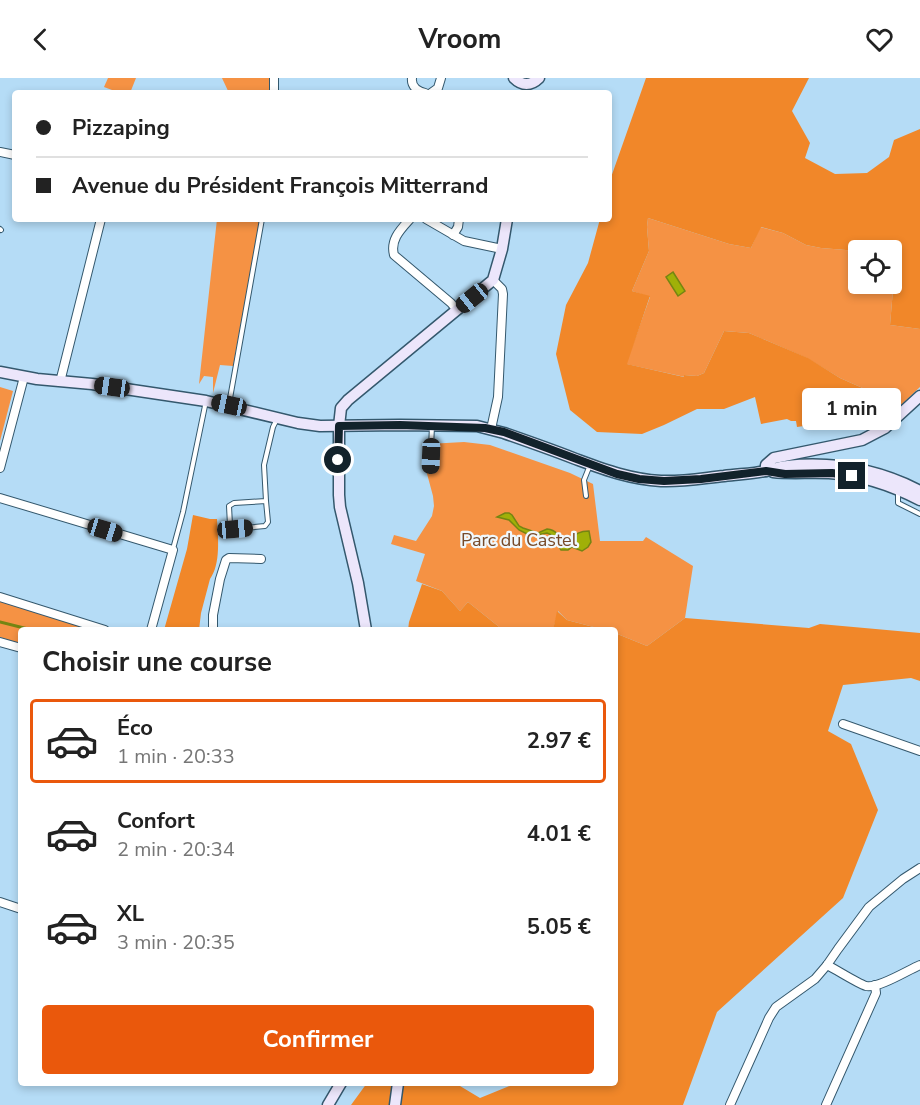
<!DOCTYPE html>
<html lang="fr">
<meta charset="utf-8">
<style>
:root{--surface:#fff;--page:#f6f6f6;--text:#222;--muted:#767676;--line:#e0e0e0;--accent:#ea580c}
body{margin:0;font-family:"Nunito Sans",sans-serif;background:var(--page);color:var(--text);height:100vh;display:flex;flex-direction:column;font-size:22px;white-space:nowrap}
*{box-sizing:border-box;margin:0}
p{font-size:20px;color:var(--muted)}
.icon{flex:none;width:33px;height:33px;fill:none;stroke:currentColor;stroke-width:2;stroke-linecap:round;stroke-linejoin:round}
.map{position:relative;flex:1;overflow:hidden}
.sheet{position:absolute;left:18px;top:549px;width:600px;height:459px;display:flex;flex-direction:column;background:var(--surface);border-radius:6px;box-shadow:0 3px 9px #0003}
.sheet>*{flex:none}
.top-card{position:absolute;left:12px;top:12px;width:600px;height:132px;border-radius:6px;box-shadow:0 3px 9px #0003;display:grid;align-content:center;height:132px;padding:0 24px;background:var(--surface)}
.fabs{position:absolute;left:848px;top:162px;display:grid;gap:12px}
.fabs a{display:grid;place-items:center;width:54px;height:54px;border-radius:6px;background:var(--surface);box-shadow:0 3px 9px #0003;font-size:30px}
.end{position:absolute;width:27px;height:27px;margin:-14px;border:8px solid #12222b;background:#fff;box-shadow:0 0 0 3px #fff}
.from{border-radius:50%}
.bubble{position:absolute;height:42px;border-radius:6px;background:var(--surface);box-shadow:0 3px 9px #0003;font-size:20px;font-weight:700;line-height:42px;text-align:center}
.car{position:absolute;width:18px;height:36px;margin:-18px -9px;border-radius:8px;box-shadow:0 0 4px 2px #0007;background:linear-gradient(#222 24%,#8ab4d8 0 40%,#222 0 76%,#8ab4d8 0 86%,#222 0)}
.top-card b{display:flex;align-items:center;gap:21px;height:57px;font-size:22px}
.top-card b+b{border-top:2px solid var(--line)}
.top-card i{width:15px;height:15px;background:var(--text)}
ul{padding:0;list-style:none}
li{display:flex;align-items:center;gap:18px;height:84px;margin:0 12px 9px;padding:0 12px;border:3px solid transparent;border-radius:6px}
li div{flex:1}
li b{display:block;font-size:22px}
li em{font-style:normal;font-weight:700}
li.on{border-color:var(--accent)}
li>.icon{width:54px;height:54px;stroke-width:1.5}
h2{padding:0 24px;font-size:27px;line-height:72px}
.button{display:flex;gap:12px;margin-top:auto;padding:12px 24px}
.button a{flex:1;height:69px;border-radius:6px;background:var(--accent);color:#fff;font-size:24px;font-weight:700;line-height:69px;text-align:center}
header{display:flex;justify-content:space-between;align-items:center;height:78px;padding:0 24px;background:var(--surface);font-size:27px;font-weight:700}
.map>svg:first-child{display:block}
.green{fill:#f59244}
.forest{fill:#f18729}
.water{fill:#a0b008;stroke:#758512;stroke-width:1.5}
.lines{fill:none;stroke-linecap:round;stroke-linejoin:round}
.stream{stroke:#758512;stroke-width:3}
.lane-casing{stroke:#34586d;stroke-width:6}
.street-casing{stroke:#34586d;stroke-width:10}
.secondary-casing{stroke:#34586d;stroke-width:13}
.lane{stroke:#fff;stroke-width:4}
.street{stroke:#fff;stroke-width:8}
.secondary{stroke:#ece6fb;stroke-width:10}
.route{stroke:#12222b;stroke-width:8}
.labels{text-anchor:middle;stroke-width:4.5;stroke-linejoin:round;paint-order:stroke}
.park-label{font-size:18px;fill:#774a29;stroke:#f0f8fd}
</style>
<header><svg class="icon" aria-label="back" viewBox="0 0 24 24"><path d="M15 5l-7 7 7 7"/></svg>Vroom<svg class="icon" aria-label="heart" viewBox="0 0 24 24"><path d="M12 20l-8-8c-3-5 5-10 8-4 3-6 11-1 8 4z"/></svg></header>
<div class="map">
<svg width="920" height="1027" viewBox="0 0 920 1027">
<rect width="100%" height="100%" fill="#b5dcf6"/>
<g class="green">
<path d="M108,0H136L130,15H120L104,9Z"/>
<path d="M222,0H271V15H229Z"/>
<path d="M648,140L729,166L751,170L760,149L783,155L806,167L821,170L858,173V206H891V176H896L890,247L920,251V309L901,327L840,300L807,280L749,255L724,253L704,295L697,298L684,297L685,299L626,286L650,219L632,213L649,173L647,149Z"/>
<path d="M217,141H260L233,288L220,287L213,315V299L204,298L199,306Z"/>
<path d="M0,309L13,313L0,363Z"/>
<path d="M464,364L490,367L570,395L593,406L600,463H643L646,459L693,488L685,540L647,568L615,555V552H605L567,542L558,533L553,552H503L468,524L460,533L442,513L416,503L425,476L391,466L394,457L416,463L432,438L434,428L433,418L426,392L429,379L428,366Z"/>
<path d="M0,523L98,552H21V566L0,559Z"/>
</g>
<g class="forest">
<path d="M646,0H809L792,33L810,65L805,80L835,96L867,95L889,79L894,62L920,51V251L890,247L896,176H891V172L858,173L821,170L806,167L783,155L761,149L751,170L729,166L648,140L647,149L649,173L632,213L650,218L627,286L684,299V297L697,298L704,295L724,253L749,255L808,280L840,300L901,327L886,339L881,337L873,344L846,342L797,349L796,343H791L787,341L761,346L755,319L724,331H697L664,347L642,356L597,354L570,332L556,276L566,227L588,185L600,141H609V105Z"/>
<path d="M193,437L210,441H217C218,459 221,486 210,501L201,535L199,552H164L187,471Z"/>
<path d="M422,506L442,513L460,533L468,524L503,552H408L409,544Z"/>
<path d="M557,533L567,542L605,552H553Z"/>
<path d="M685,540L809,550L820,546L920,555V603L911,600L843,607L828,653L851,666L878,732L843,820L717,934L683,1027H351L367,1005H455L480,1020L517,1005H615V555L647,568Z"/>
</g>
<g class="water">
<path d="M673,194L685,213L678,218L666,199Z"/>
<path d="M505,435H509L512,437L519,448L523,450L538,455L547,451C557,452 559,458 562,466L563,467C574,462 573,453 589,453L591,464L588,469L582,473L572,469L568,472H561L552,457L547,455L531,458L519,452L509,442L497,439Z"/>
</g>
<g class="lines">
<path class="stream" d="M0,544L32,552"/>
<g class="lane-casing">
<g id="lane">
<path d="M0,151L1,152"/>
<path d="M229,326L262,141"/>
<path d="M430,391L432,348"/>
<path d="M898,413V425L920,436"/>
<path d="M586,418L584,402L590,387"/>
<path d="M266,423L268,444L265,448L235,451L230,447L229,428L234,425L266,423L264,387L273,349L277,341"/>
<path d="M173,471L183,434L206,323"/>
</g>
</g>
<g class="street-casing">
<g id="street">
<path d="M412,0C411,8 417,13 425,15"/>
<path d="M274,15V0"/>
<path d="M431,15L438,10L441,0"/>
<path d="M0,74L15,77"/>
<path d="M410,141C400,152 390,162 394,177L451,225L457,232"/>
<path d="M426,141L464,163L502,171"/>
<path d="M453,157L458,149L459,141"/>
<path d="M60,304L101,141"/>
<path d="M491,351L498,319L503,216L502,211L493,202"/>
<path d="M0,390L24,299"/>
<path d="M0,420L173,472L151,552"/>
<path d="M0,519L105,552"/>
<path d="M213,552V537L220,501L226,482L229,480L261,481"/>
<path d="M0,564L21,570"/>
<path d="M843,646L920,673"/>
<path d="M0,824L21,831"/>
<path d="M827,887C837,892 857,905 866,908C878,911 908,892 920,887"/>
<path d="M730,1027L769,940L776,929L815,901L827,887L838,871L869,829L903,801L920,790"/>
<path d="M826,1027L876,915L875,907"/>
</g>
</g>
<g class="secondary-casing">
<g id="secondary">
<path d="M514,0C522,8 531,8 539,0"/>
<path d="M0,294L37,301L92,306L206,323L298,345L320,348L400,347L477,348L504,355C527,363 550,371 573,380C603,391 628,401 661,403C682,404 704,400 724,398C738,396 752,396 765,393C773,392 780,388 787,388C834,383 879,392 920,413"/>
<path d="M766,393V387L774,380L862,362L885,350L920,318"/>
<path d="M773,394C791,396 810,394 829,395C862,397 891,407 920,422"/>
<path d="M366,552L358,505L340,429L339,417V348L341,330L348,322L493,202L502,171L507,141"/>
<path d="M328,1027L341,1005"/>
<path d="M395,1027L398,1005"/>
</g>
</g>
<use href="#lane" class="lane"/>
<use href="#street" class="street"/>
<use href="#secondary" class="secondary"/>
</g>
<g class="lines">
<path class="route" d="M338,382L339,348L400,347L485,350L504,354L617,396L639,401L664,403L701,401L766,393L785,396L832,395L852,398"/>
</g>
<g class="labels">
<g class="park-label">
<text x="519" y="468">Parc du Castel</text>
</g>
</g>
</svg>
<div class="fabs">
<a><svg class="icon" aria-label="locate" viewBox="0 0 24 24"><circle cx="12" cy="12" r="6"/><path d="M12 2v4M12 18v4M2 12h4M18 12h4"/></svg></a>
</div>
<i class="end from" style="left:338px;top:382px"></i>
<i class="end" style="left:852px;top:398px"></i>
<div class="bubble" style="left:802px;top:310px;width:99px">1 min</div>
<i class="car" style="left:472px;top:220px;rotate:231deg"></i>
<i class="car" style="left:112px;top:309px;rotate:278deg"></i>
<i class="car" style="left:229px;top:327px;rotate:282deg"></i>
<i class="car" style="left:431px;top:378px;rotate:182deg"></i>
<i class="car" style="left:235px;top:451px;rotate:85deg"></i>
<i class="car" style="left:105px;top:452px;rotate:107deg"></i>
<div class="top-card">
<b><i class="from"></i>Pizzaping</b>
<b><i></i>Avenue du Président François Mitterrand</b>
</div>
<section class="sheet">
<h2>Choisir une course</h2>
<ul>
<li class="on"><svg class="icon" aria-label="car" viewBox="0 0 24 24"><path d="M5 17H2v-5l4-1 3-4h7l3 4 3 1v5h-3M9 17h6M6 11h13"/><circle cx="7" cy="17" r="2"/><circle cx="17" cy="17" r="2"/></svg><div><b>Éco</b><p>1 min · 20:33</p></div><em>2.97 €</em></li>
<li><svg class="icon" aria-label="car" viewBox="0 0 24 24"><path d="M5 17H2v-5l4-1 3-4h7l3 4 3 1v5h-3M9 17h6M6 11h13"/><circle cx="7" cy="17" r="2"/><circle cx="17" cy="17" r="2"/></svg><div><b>Confort</b><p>2 min · 20:34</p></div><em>4.01 €</em></li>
<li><svg class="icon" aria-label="car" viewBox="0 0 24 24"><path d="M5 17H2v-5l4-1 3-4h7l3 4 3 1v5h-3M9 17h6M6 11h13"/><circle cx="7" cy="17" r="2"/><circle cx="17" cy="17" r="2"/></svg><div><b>XL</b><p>3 min · 20:35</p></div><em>5.05 €</em></li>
</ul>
<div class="button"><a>Confirmer</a></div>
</section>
</div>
